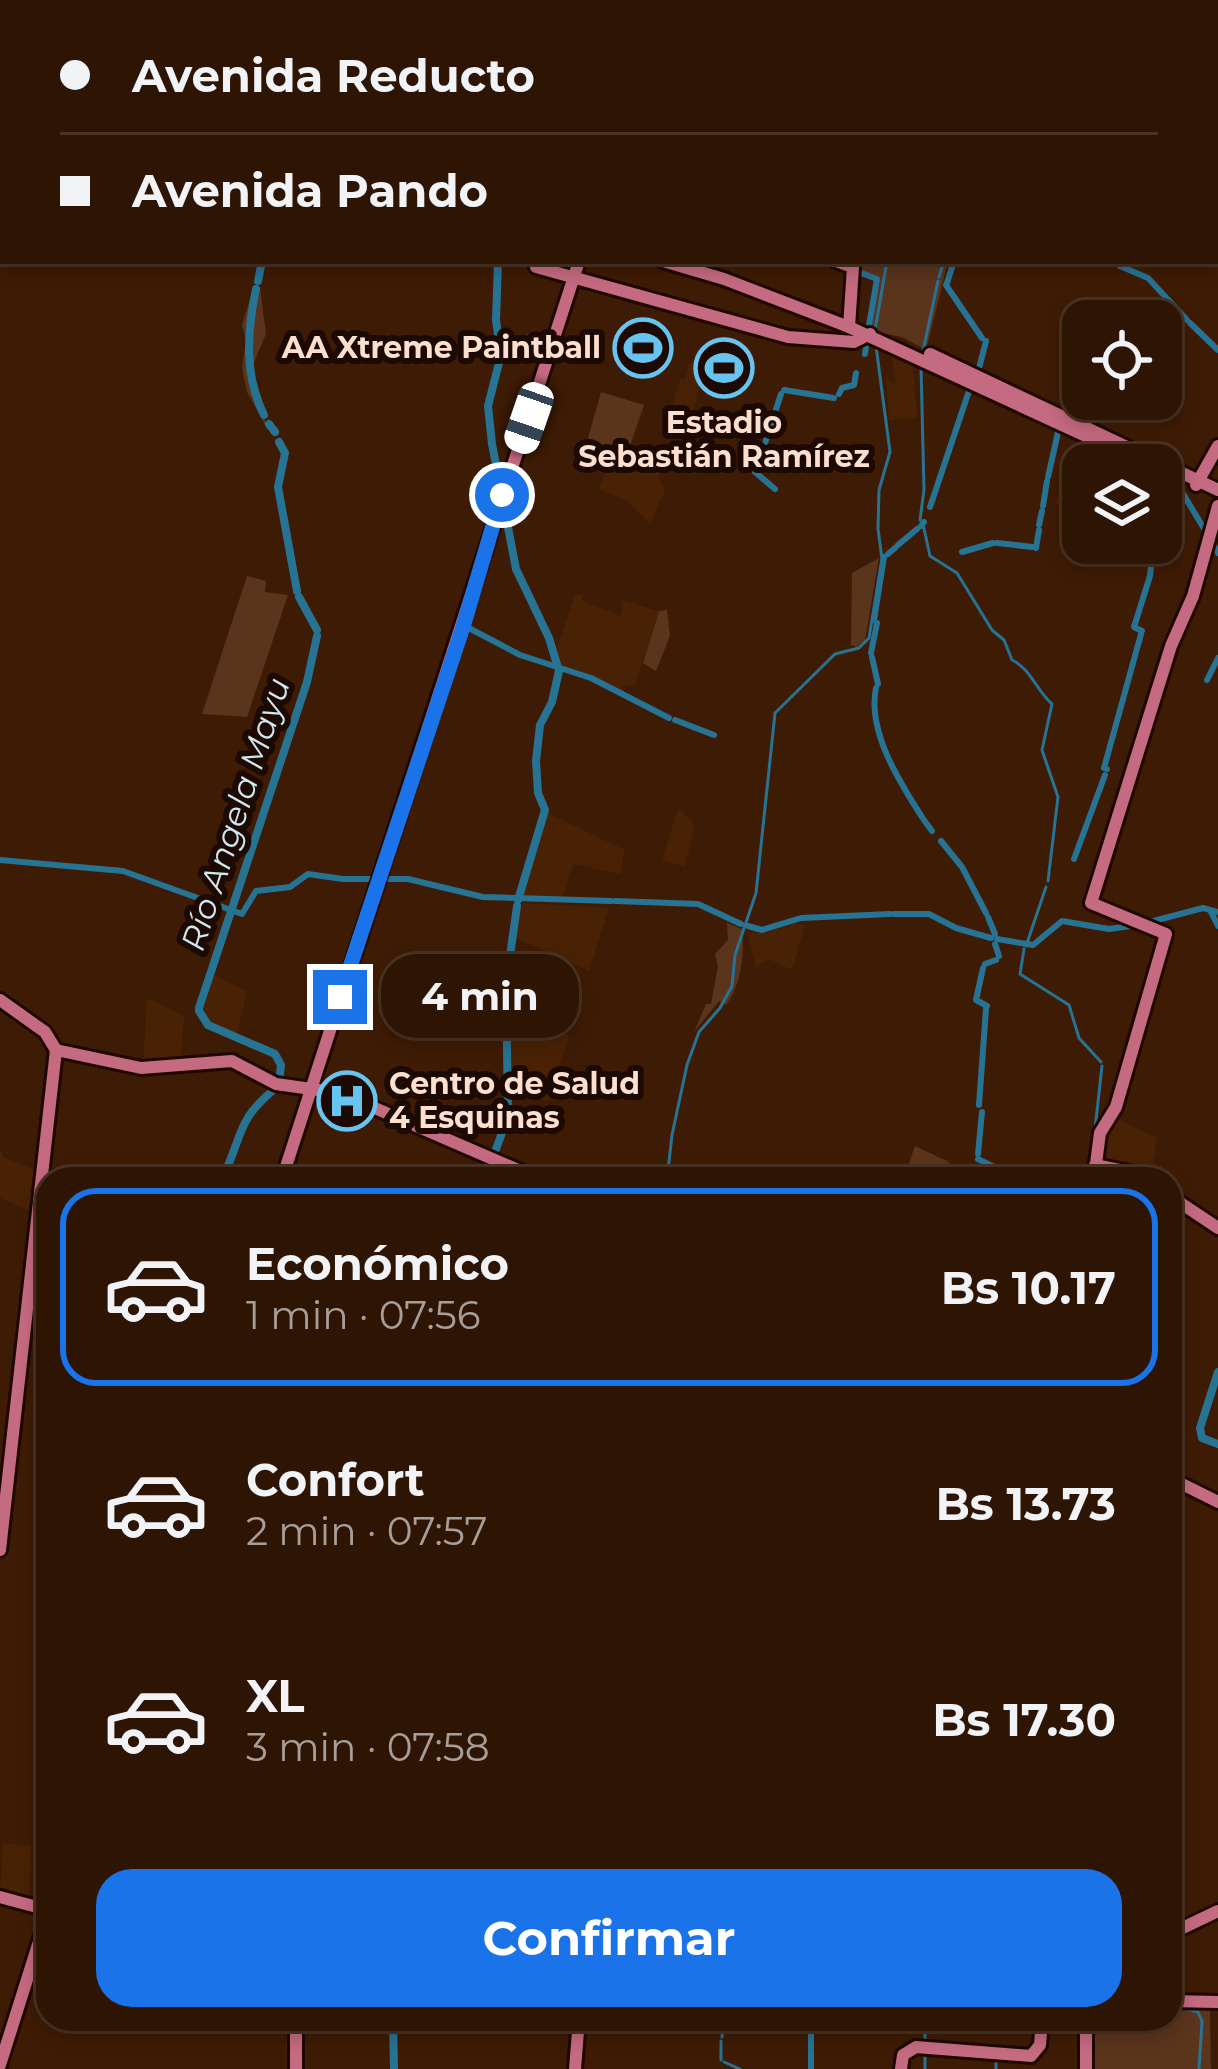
<!DOCTYPE html>
<html lang="es">
<meta charset="utf-8">
<style>
:root{--surface:#2e1403;--page:#3a2112;--text:#f1f3f6;--muted:#a79e9a;--line:#493325;--accent:#1a73e8}
body{margin:0;font-family:Montserrat,sans-serif;background:var(--page);color:var(--text);height:100vh;display:flex;flex-direction:column;font-size:45px;white-space:nowrap}
*{box-sizing:border-box;margin:0}
p{font-size:39px;color:var(--muted)}
.icon{flex:none;width:66px;height:66px;fill:none;stroke:currentColor;stroke-width:2;stroke-linecap:round;stroke-linejoin:round}
.map{position:relative;flex:1;overflow:hidden}
.panel{position:absolute;left:36px;top:1167px;width:1146px;height:864px;display:flex;flex-direction:column;background:var(--surface);border-radius:36px;box-shadow:0 6px 18px #0003,0 0 0 3px var(--line)}
.panel>*{flex:none}
.hud{position:absolute;left:0px;top:0px;width:1218px;height:264px;box-shadow:0 6px 18px #0003,0 0 0 3px var(--line);display:grid;align-content:center;height:264px;padding:0 60px;background:var(--surface)}
.buttons{position:absolute;left:1062px;top:300px;display:grid;gap:24px}
.buttons a{display:grid;place-items:center;width:120px;height:120px;border-radius:24px;background:var(--surface);box-shadow:0 6px 18px #0003,0 0 0 3px var(--line);font-size:60px}
.end{position:absolute;width:54px;height:54px;margin:-27px;border:15px solid #1a73e8;background:#fff;box-shadow:0 0 0 6px #fff}
.from{border-radius:50%}
.bubble{position:absolute;height:84px;border-radius:36px;background:var(--surface);box-shadow:0 6px 18px #0003,0 0 0 3px var(--line);font-size:39px;font-weight:700;line-height:84px;text-align:center}
.car{position:absolute;width:36px;height:72px;margin:-36px -18px;border-radius:15px;box-shadow:0 0 9px 3px #0007;background:linear-gradient(#fff 24%,#345 0 40%,#fff 0 76%,#345 0 86%,#fff 0)}
.hud b{display:flex;align-items:center;gap:42px;height:114px;font-size:45px}
.hud b+b{border-top:3px solid var(--line)}
.hud i{width:30px;height:30px;background:var(--text)}
ul{padding:21px 0 0;list-style:none}
li{display:flex;align-items:center;gap:36px;height:198px;margin:0 24px 18px;padding:0 36px;border:6px solid transparent;border-radius:36px}
li div{flex:1}
li b{display:block;font-size:45px}
li em{font-style:normal;font-weight:700}
li.active{border-color:var(--accent)}
li>.icon{width:108px;height:108px;stroke-width:1.5}
.button{display:flex;gap:24px;margin-top:auto;padding:24px 60px}
.button a{flex:1;height:138px;border-radius:36px;background:var(--accent);color:#fff;font-size:48px;font-weight:700;line-height:138px;text-align:center}
.map>svg:first-child{display:block}
.built{fill:#492105}
.green{fill:#5b341c}
.lines{fill:none;stroke-linecap:round;stroke-linejoin:round}
.stream{stroke:#277394;stroke-width:3}
.canal{stroke:#277394;stroke-width:6}
.river{stroke:#277394;stroke-width:8}
.major-casing{stroke:#1f0700;stroke-width:18}
.major{stroke:#c46a81;stroke-width:12}
.route{stroke:#1a73e8;stroke-width:15}
.labels{text-anchor:middle;stroke-width:12;stroke-linejoin:round;paint-order:stroke}
.poi-label{font-size:30px;font-weight:bold;fill:#fddfcf;stroke:#1c0901;text-anchor:end}
.water-label{font-size:33px;font-style:italic;fill:#d0e6f1;stroke:#1c0901}
</style>
<div class="map">
<svg width="1218" height="2069" viewBox="0 0 1218 2069">
<rect width="100%" height="100%" fill="#3e1b04"/>
<g class="built">
<path d="M890,349L913,360L917,418L889,420L886,379L896,384Z"/>
<path d="M689,363L703,366L692,421L669,417L680,379H685Z"/>
<path d="M1087,441L1113,452L1109,465H1083V516L1056,504L1061,483L1072,487Z"/>
<path d="M624,451L663,467L659,478L665,491L650,523L626,500L598,489L608,469Z"/>
<path d="M575,594L583,596L582,601L621,616L622,600L659,611L635,685H623L621,693L592,676L552,664Z"/>
<path d="M678,808L695,825L685,867L662,860Z"/>
<path d="M546,812L625,850L620,874L573,864L563,897H520Z"/>
<path d="M522,903L609,908L589,971L514,937Z"/>
<path d="M797,923L805,926L792,970L769,959L756,967L747,933H765Z"/>
<path d="M213,975L247,991L237,1035L202,1016Z"/>
<path d="M147,998L184,1016L181,1059L143,1064Z"/>
<path d="M509,1016L569,1035L548,1102L510,1085Z"/>
<path d="M1113,1117L1157,1138L1151,1179L1098,1163L1101,1133Z"/>
<path d="M0,1149L3,1157L39,1171L35,1213L0,1198Z"/>
<path d="M3,1844L31,1845L29,1903L0,1894Z"/>
</g>
<g class="green">
<path d="M856,261H948L926,350L902,337L871,331L875,278L855,269Z"/>
<path d="M254,287L260,288L266,334L252,367L265,409V425L247,392L242,367L246,341L242,325Z"/>
<path d="M711,341L746,353L734,393L703,382Z"/>
<path d="M601,392L644,405L630,446L621,454L586,445Z"/>
<path d="M879,558L865,640L857,647L851,645L852,573Z"/>
<path d="M247,576L266,581L265,592L288,595L247,717L202,714Z"/>
<path d="M667,610L670,636L656,671L643,663L659,611Z"/>
<path d="M727,923L742,929C745,953 741,985 726,1005L719,1001L694,1032L706,1004H711L718,966L715,954L728,940Z"/>
<path d="M915,1146L949,1162L943,1179H912L905,1175Z"/>
<path d="M1170,2007L1210,2009L1211,2069H1087L1088,2019H1137V2028L1159,2029L1160,2019H1170Z"/>
</g>
<g class="lines">
<g class="stream">
<path d="M978,0V3"/>
<path d="M936,3L937,0"/>
<path d="M939,277L944,261"/>
<path d="M875,330L887,261"/>
<path d="M922,356L938,281"/>
<path d="M920,520L924,490L921,365"/>
<path d="M923,524L930,556L957,573L992,630L1004,640L1012,660C1031,669 1036,690 1052,704L1042,750L1058,797L1048,881"/>
<path d="M1026,946L1046,887"/>
<path d="M1024,949L1020,974L1069,1005L1079,1038L1101,1062"/>
<path d="M1095,1129L1102,1066"/>
<path d="M1088,1177L1091,1157"/>
<path d="M667,1179L672,1135L687,1065L699,1032L720,1008L732,986L735,955L756,893L775,713L835,654L859,648L869,638L882,559L878,529L879,490L890,452L876,346"/>
<path d="M1184,2008L1198,2012L1202,2021L1199,2069"/>
<path d="M997,2032V2019"/>
<path d="M722,2037L723,2022"/>
<path d="M925,2041V2019"/>
<path d="M721,2060V2041"/>
<path d="M724,2062L740,2069"/>
<path d="M925,2069V2055"/>
<path d="M996,2069V2061"/>
</g>
<g class="canal">
<path d="M711,3L712,0"/>
<path d="M1086,3L1087,0"/>
<path d="M1178,3L1179,0"/>
<path d="M1110,261L1116,264"/>
<path d="M1120,266L1148,278L1187,320"/>
<path d="M856,271L877,279L868,331"/>
<path d="M947,283L954,261"/>
<path d="M946,285L982,338"/>
<path d="M1190,323L1218,350"/>
<path d="M865,354L867,338"/>
<path d="M977,376L986,341"/>
<path d="M784,390L834,398"/>
<path d="M839,394L842,388L854,385L856,373"/>
<path d="M756,471L781,394"/>
<path d="M755,472L775,489"/>
<path d="M1048,477L1059,428"/>
<path d="M1176,482L1206,532"/>
<path d="M1043,506L1047,481"/>
<path d="M930,507L970,388"/>
<path d="M1039,525L1042,511"/>
<path d="M921,526L924,522"/>
<path d="M1161,535L1174,484"/>
<path d="M1211,540L1218,553"/>
<path d="M997,543L1033,547"/>
<path d="M898,545L917,529"/>
<path d="M1036,548L1039,530"/>
<path d="M962,552L993,543"/>
<path d="M888,554L895,548"/>
<path d="M874,620L884,557"/>
<path d="M465,626L520,655L591,678L669,718"/>
<path d="M1142,631L1134,627L1150,576L1153,546L1157,543"/>
<path d="M871,653L877,623"/>
<path d="M872,657L878,684"/>
<path d="M1207,680L1218,658"/>
<path d="M876,688C867,731 900,783 922,817"/>
<path d="M675,720L714,735"/>
<path d="M1107,769L1104,768L1141,634"/>
<path d="M924,820L932,831"/>
<path d="M941,841L962,867L986,913"/>
<path d="M1074,859L1105,775"/>
<path d="M0,860L123,871L242,914L256,891L290,887L308,874L343,879H408L483,897L611,901"/>
<path d="M615,901L698,904L741,924"/>
<path d="M1211,912L1218,926"/>
<path d="M894,914H929L956,928L991,938"/>
<path d="M988,917L995,934"/>
<path d="M1146,923L1203,908L1218,912"/>
<path d="M748,926L762,930L801,918L890,914"/>
<path d="M997,939L1033,945L1062,921L1109,929L1137,925"/>
<path d="M995,944L999,956"/>
<path d="M985,964L996,960"/>
<path d="M983,968L976,1000L987,1006"/>
<path d="M979,1105L986,1009"/>
<path d="M978,1154L982,1112"/>
<path d="M978,1159L1000,1170L997,1179"/>
<path d="M791,2019L811,2033V2069"/>
</g>
<g class="river">
<path d="M291,3V0"/>
<path d="M487,3L488,0"/>
<path d="M498,261L496,320L501,355L488,406L492,444L516,569L549,638L559,671L552,702L540,725L536,761L538,793L545,810L518,900"/>
<path d="M258,281L262,261"/>
<path d="M256,289C247,332 244,375 264,415"/>
<path d="M269,424L275,432"/>
<path d="M279,442L285,453L278,487L297,591"/>
<path d="M299,597L317,630"/>
<path d="M199,1008L307,682L317,636"/>
<path d="M199,1011L208,1025L275,1054L281,1065L279,1083"/>
<path d="M222,1179C244,1134 235,1121 277,1087"/>
<path d="M501,1179L495,1152L508,1116L506,984L517,906"/>
<path d="M1218,1372L1200,1428L1202,1438L1218,1444"/>
<path d="M393,2019L394,2069"/>
</g>
<g class="major-casing">
<g id="major">
<path d="M660,3L661,0"/>
<path d="M0,19L3,23"/>
<path d="M537,261L536,267L788,337L854,342L870,334"/>
<path d="M663,261L724,279L849,327L1149,465"/>
<path d="M836,261L853,267L849,327"/>
<path d="M930,354L1218,490"/>
<path d="M1196,485L1218,446"/>
<path d="M0,1000L45,1032L56,1050L0,1550"/>
<path d="M56,1050L141,1068L232,1061L276,1084L340,1093L539,1179"/>
<path d="M1095,1165L1139,1174L1147,1179"/>
<path d="M282,1179L579,261"/>
<path d="M1094,1179L1100,1133L1116,1107L1166,934L1091,903L1171,646L1193,596L1218,506"/>
<path d="M1170,1196L1218,1228"/>
<path d="M1170,1478L1218,1502"/>
<path d="M0,1897L48,1910"/>
<path d="M1170,1934L1218,1911"/>
<path d="M1170,2001L1218,2002"/>
<path d="M296,2019V2069"/>
<path d="M0,2065L48,1913"/>
<path d="M575,2069L579,2019"/>
<path d="M901,2069L903,2055L916,2047L1031,2056L1040,2045L1042,2019"/>
<path d="M1086,2069V2019"/>
</g>
</g>
<use href="#major" class="major"/>
</g>
<g class="lines">
<path class="route" d="M340,997L463,627L502,495"/>
</g>
<defs>
<g id="stadium-ring" transform="scale(3)"><circle r="9.5" fill="#1c0901" stroke="#67c4f0" stroke-width="1.5"/><path d="M0-5a6.5 5 0 1 0 0 10a6.5 5 0 1 0 0-10ZM-3.5-1.8h7v3.6h-7Z" fill="#67c4f0"/></g>
<g id="hospital-ring" transform="scale(3)"><circle r="9.5" fill="#1c0901" stroke="#67c4f0" stroke-width="1.5"/><path d="M-5-5h3v3.5h4V-5h3V5h-3V1.5h-4V5h-3Z" fill="#67c4f0"/></g>
</defs>
<g fill-rule="evenodd">
<use href="#stadium-ring" x="643" y="348"/>
<use href="#stadium-ring" x="724" y="368"/>
<use href="#hospital-ring" x="347" y="1101"/>
</g>
<g class="labels">
<g class="poi-label">
<text x="601" y="358">AA Xtreme Paintball</text>
<text x="724" y="433" text-anchor="middle">Estadio<tspan x="724" dy="34">Sebastián Ramírez</tspan></text>
<text x="389" y="1094" text-anchor="start">Centro de Salud<tspan x="389" dy="34">4 Esquinas</tspan></text>
</g>
<g class="water-label">
<text transform="translate(235 814) rotate(-72)" y="12">Río Angela Mayu</text>
</g>
</g>
</svg>
<div class="buttons">
<a><svg class="icon" aria-label="locate" viewBox="0 0 24 24"><circle cx="12" cy="12" r="6"/><path d="M12 2v4M12 18v4M2 12h4M18 12h4"/></svg></a>
<a><svg class="icon" aria-label="layers" viewBox="0 0 24 24"><path d="M12 4l9 5-9 5-9-5zM3 14l9 5 9-5"/></svg></a>
</div>
<i class="end from" style="left:502px;top:495px"></i>
<i class="end" style="left:340px;top:997px"></i>
<div class="bubble" style="left:381px;top:954px;width:198px">4 min</div>
<i class="car" style="left:529px;top:418px;rotate:199deg"></i>
<div class="hud">
<b><i class="from"></i>Avenida Reducto</b>
<b><i></i>Avenida Pando</b>
</div>
<section class="panel">
<ul>
<li class="active"><svg class="icon" aria-label="car" viewBox="0 0 24 24"><path d="M5 17H2v-5l4-1 3-4h7l3 4 3 1v5h-3M9 17h6M6 11h13"/><circle cx="7" cy="17" r="2"/><circle cx="17" cy="17" r="2"/></svg><div><b>Económico</b><p>1 min · 07:56</p></div><em>Bs 10.17</em></li>
<li><svg class="icon" aria-label="car" viewBox="0 0 24 24"><path d="M5 17H2v-5l4-1 3-4h7l3 4 3 1v5h-3M9 17h6M6 11h13"/><circle cx="7" cy="17" r="2"/><circle cx="17" cy="17" r="2"/></svg><div><b>Confort</b><p>2 min · 07:57</p></div><em>Bs 13.73</em></li>
<li><svg class="icon" aria-label="car" viewBox="0 0 24 24"><path d="M5 17H2v-5l4-1 3-4h7l3 4 3 1v5h-3M9 17h6M6 11h13"/><circle cx="7" cy="17" r="2"/><circle cx="17" cy="17" r="2"/></svg><div><b>XL</b><p>3 min · 07:58</p></div><em>Bs 17.30</em></li>
</ul>
<div class="button"><a>Confirmar</a></div>
</section>
</div>
